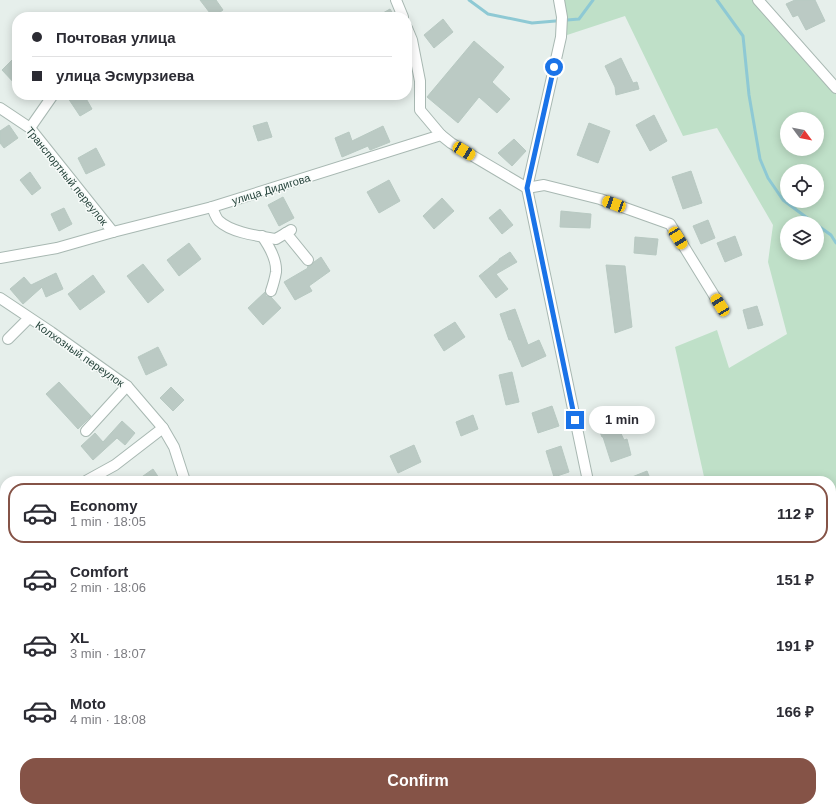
<!DOCTYPE html>
<meta charset="utf-8">
<style>
:root{--surface:#fff;--page:#f2f2f3;--text:#2b2b33;--muted:#7c7c81;--line:#e1e1e2;--accent:#855347}
body{margin:0;font-family:Arial,sans-serif;background:var(--page);color:var(--text);height:100vh;display:flex;flex-direction:column;font-size:15px;white-space:nowrap}
*{box-sizing:border-box;margin:0}
p{font-size:13px;color:var(--muted)}
.icon{flex:none;width:22px;height:22px;fill:none;stroke:currentColor;stroke-width:2;stroke-linecap:round;stroke-linejoin:round}
.map{position:relative;flex:1;overflow:hidden}
.panel{position:absolute;left:0px;top:476px;width:836px;height:336px;display:flex;flex-direction:column;background:var(--surface);border-radius:16px 16px 0 0;box-shadow:0 2px 10px #0003}
.panel>*{flex:none}
.banner{position:absolute;left:12px;top:12px;width:400px;height:88px;border-radius:16px;box-shadow:0 2px 10px #0003;display:grid;align-content:center;height:88px;padding:0 20px;background:var(--surface)}
.needle{width:26px;rotate:122deg}
.controls{position:absolute;left:780px;top:112px;display:grid;gap:8px}
.controls a{display:grid;place-items:center;width:44px;height:44px;border-radius:50%;background:var(--surface);box-shadow:0 2px 10px #0003;font-size:20px}
.end{position:absolute;width:18px;height:18px;margin:-9px;border:5px solid #1a73e8;background:#fff;box-shadow:0 0 0 2px #fff}
.from{border-radius:50%}
.bubble{position:absolute;height:28px;border-radius:14px;background:var(--surface);box-shadow:0 2px 10px #0003;font-size:13px;font-weight:800;line-height:28px;text-align:center}
.car{position:absolute;width:12px;height:24px;margin:-12px -6px;border-radius:5px;box-shadow:0 0 3px 1px #0007;background:linear-gradient(#f5c518 24%,#345 0 40%,#f5c518 0 76%,#345 0 86%,#f5c518 0)}
.banner b{display:flex;align-items:center;gap:14px;height:38px;font-size:15px}
.banner b+b{border-top:1px solid var(--line)}
.banner i{width:10px;height:10px;background:var(--text)}
ul{padding:7px 0 0;list-style:none}
li{display:flex;align-items:center;gap:12px;height:60px;margin:0 8px 6px;padding:0 12px;border:2px solid transparent;border-radius:16px}
li div{flex:1}
li b{display:block;font-size:15px}
li em{font-style:normal;font-weight:800}
li.selected{border-color:var(--accent)}
li>.icon{width:36px;height:36px;stroke-width:1.5}
.primary-button{display:flex;gap:8px;margin-top:auto;padding:8px 20px}
.primary-button a{flex:1;height:46px;border-radius:16px;background:var(--accent);color:#fff;font-size:16px;font-weight:800;line-height:46px;text-align:center}
.map>svg:first-child{display:block}
.green{fill:#bfe0c8;fill-rule:evenodd}
.lines{fill:none;stroke-linecap:round;stroke-linejoin:round}
.stream{stroke:#8ec9d4;stroke-width:3}
.building{fill:#bbcac4;stroke:#b8c9c2}
.minor-casing{stroke:#a8b8b2;stroke-width:12}
.major-casing{stroke:#c2cac8;stroke-width:14}
.minor{stroke:#fff;stroke-width:10}
.major{stroke:#6aa596;stroke-width:12}
.route{stroke:#1a73e8;stroke-width:5}
.labels{text-anchor:middle;stroke-width:3;stroke-linejoin:round;paint-order:stroke}
.street-label{font-size:11px;fill:#24423a;stroke:#f7fbf9}
</style>
<div class="map">
<svg width="836" height="812" viewBox="0 0 836 812">
<rect width="100%" height="100%" fill="#e6efeb"/>
<path class="green" d="M559,0H758L836,88V745L831,748V481H705L675,347L717,330L729,368L787,334L768,262L773,225L717,128L683,136L625,16L561,37ZM787,119H817V149H787ZM787,171H817V201H787ZM787,223H817V253H787Z"/>
<g class="lines">
<g class="stream">
<path d="M469,0L488,14L532,23L579,19L593,0"/>
<path d="M717,0L743,36L749,95L760,159L768,178L783,200L814,223"/>
<path d="M817,225L831,235L836,243"/>
</g>
</g>
<g class="building">
<path d="M200,0H216L223,10L213,17Z"/>
<path d="M795,0H815L825,21L806,30L798,15L793,17L786,4Z"/>
<path d="M390,9L395,17H376Z"/>
<path d="M443,19L453,32L434,48L424,35Z"/>
<path d="M474,41L504,67L492,82L510,99L497,113L479,97L458,123L427,97Z"/>
<path d="M621,58L633,83L637,82L639,89L616,95L615,87L605,66Z"/>
<path d="M12,60L17,65V86L2,70Z"/>
<path d="M66,95H84L92,109L80,116Z"/>
<path d="M654,115L667,141L650,151L636,125Z"/>
<path d="M267,122L272,137L258,141L253,126Z"/>
<path d="M589,123L610,131L598,163L577,155Z"/>
<path d="M9,125L18,138L4,148L0,143V131Z"/>
<path d="M383,126L390,142L370,150L368,146L342,157L335,138L349,132L352,141Z"/>
<path d="M514,139L526,151L512,166L498,153Z"/>
<path d="M96,148L105,165L86,174L78,158Z"/>
<path d="M691,171L702,203L683,209L672,177Z"/>
<path d="M30,172L41,188L32,195L20,180Z"/>
<path d="M389,180L400,201L379,213L367,192Z"/>
<path d="M283,197L294,218L279,226L268,205Z"/>
<path d="M442,198L454,211L434,229L423,216Z"/>
<path d="M64,208L72,224L59,231L51,214Z"/>
<path d="M500,209L513,225L502,234L489,218Z"/>
<path d="M561,211L591,214L590,228L560,227Z"/>
<path d="M708,220L715,238L701,244L693,226Z"/>
<path d="M735,236L742,255L725,262L717,243Z"/>
<path d="M635,237L658,239L656,255L634,253Z"/>
<path d="M189,243L201,259L179,276L167,260Z"/>
<path d="M510,252L517,262L496,274L508,289L496,298L479,276L499,260V259Z"/>
<path d="M321,257L330,271L309,286L312,291L295,300L284,282L308,268L307,267L312,265L314,262Z"/>
<path d="M143,264L164,290L148,303L127,276Z"/>
<path d="M606,265L625,266L632,327L615,333Z"/>
<path d="M56,273L63,289L46,297L42,287L23,304L10,289L24,277L31,285Z"/>
<path d="M93,275L105,292L80,310L68,294Z"/>
<path d="M265,292L266,296L271,297L281,308L263,325L248,308Z"/>
<path d="M757,306L763,325L748,329L743,310Z"/>
<path d="M515,309L528,345L539,340L546,356L522,367L511,340H509L500,314Z"/>
<path d="M455,322L465,337L444,351L434,335Z"/>
<path d="M158,347L167,365L146,375L138,357Z"/>
<path d="M512,372L519,402L506,405L499,375Z"/>
<path d="M59,382L91,416L78,429L46,394Z"/>
<path d="M171,387L184,400L173,411L160,398Z"/>
<path d="M552,406L559,426L538,433L532,413Z"/>
<path d="M610,410L624,440L627,439L631,455L611,462L603,437H602L594,418Z"/>
<path d="M473,415L478,429L461,436L456,422Z"/>
<path d="M122,421L135,433L125,445L117,438L93,460L81,446L95,433L103,442Z"/>
<path d="M414,445L421,462L398,473L390,456Z"/>
<path d="M561,446L569,472L554,477L546,451Z"/>
<path d="M153,469L161,481H136Z"/>
<path d="M647,471L651,481H622Z"/>
</g>
<g class="lines">
<g class="minor-casing">
<g id="minor">
<path d="M396,0L403,17"/>
<path d="M559,0L562,17L561,37L527,188L588,481"/>
<path d="M758,0L836,88"/>
<path d="M407,28L412,40L420,81V110L441,135"/>
<path d="M0,108L30,128L113,232"/>
<path d="M30,128L53,95"/>
<path d="M527,188L544,185L600,199L670,224L720,305"/>
<path d="M212,207C214,212 216,218 219,221C232,233 259,236 276,239L291,230"/>
<path d="M286,233L308,260"/>
<path d="M262,236C269,246 277,259 276,272C275,278 273,285 271,291"/>
<path d="M0,258L57,248L113,232L212,207L441,135L451,143L527,188"/>
<path d="M0,298L51,332L127,386L163,428L174,447L185,481"/>
<path d="M8,339L29,318"/>
<path d="M86,431L127,386"/>
<path d="M86,481L115,465L163,428"/>
<path d="M0,555L5,550"/>
<path d="M340,807L346,812"/>
<path d="M781,807L783,812"/>
<path d="M25,812L30,807"/>
<path d="M312,812L317,807"/>
<path d="M498,812L506,807"/>
</g>
</g>
<g class="major-casing">
<g id="major">
<path d="M831,748L836,745"/>
<path d="M698,812L708,807"/>
</g>
</g>
<use href="#minor" class="minor"/>
<use href="#major" class="major"/>
</g>
<g class="lines">
<path class="route" d="M554,67L527,188L575,420"/>
</g>
<g class="labels">
<g class="street-label">
<text transform="translate(67 176) rotate(51)" y="4">Транспортный переулок</text>
<text transform="translate(271 189) rotate(-17)" y="4">улица Дидигова</text>
<text transform="translate(80 354) rotate(35)" y="4">Колхозный переулок</text>
</g>
</g>
</svg>
<div class="controls">
<a><svg class="needle" viewBox="-14 -14 28 28"><path d="M0-13l5 13h-10z" fill="#e53935"/><path d="M0 13l5-13h-10z" fill="#7c7c81"/></svg></a>
<a><svg class="icon" aria-label="locate" viewBox="0 0 24 24"><circle cx="12" cy="12" r="6"/><path d="M12 2v4M12 18v4M2 12h4M18 12h4"/></svg></a>
<a><svg class="icon" aria-label="layers" viewBox="0 0 24 24"><path d="M12 4l9 5-9 5-9-5zM3 14l9 5 9-5"/></svg></a>
</div>
<i class="end from" style="left:554px;top:67px"></i>
<i class="end" style="left:575px;top:420px"></i>
<div class="bubble" style="left:589px;top:406px;width:66px">1 min</div>
<i class="car" style="left:464px;top:151px;rotate:121deg"></i>
<i class="car" style="left:614px;top:204px;rotate:290deg"></i>
<i class="car" style="left:678px;top:238px;rotate:148deg"></i>
<i class="car" style="left:720px;top:305px;rotate:328deg"></i>
<div class="banner">
<b><i class="from"></i>Почтовая улица</b>
<b><i></i>улица Эсмурзиева</b>
</div>
<section class="panel">
<ul>
<li class="selected"><svg class="icon" aria-label="car" viewBox="0 0 24 24"><path d="M5 17H2v-5l4-1 3-4h7l3 4 3 1v5h-3M9 17h6M6 11h13"/><circle cx="7" cy="17" r="2"/><circle cx="17" cy="17" r="2"/></svg><div><b>Economy</b><p>1 min · 18:05</p></div><em>112 ₽</em></li>
<li><svg class="icon" aria-label="car" viewBox="0 0 24 24"><path d="M5 17H2v-5l4-1 3-4h7l3 4 3 1v5h-3M9 17h6M6 11h13"/><circle cx="7" cy="17" r="2"/><circle cx="17" cy="17" r="2"/></svg><div><b>Comfort</b><p>2 min · 18:06</p></div><em>151 ₽</em></li>
<li><svg class="icon" aria-label="car" viewBox="0 0 24 24"><path d="M5 17H2v-5l4-1 3-4h7l3 4 3 1v5h-3M9 17h6M6 11h13"/><circle cx="7" cy="17" r="2"/><circle cx="17" cy="17" r="2"/></svg><div><b>XL</b><p>3 min · 18:07</p></div><em>191 ₽</em></li>
<li><svg class="icon" aria-label="car" viewBox="0 0 24 24"><path d="M5 17H2v-5l4-1 3-4h7l3 4 3 1v5h-3M9 17h6M6 11h13"/><circle cx="7" cy="17" r="2"/><circle cx="17" cy="17" r="2"/></svg><div><b>Moto</b><p>4 min · 18:08</p></div><em>166 ₽</em></li>
</ul>
<div class="primary-button"><a>Confirm</a></div>
</section>
</div>
